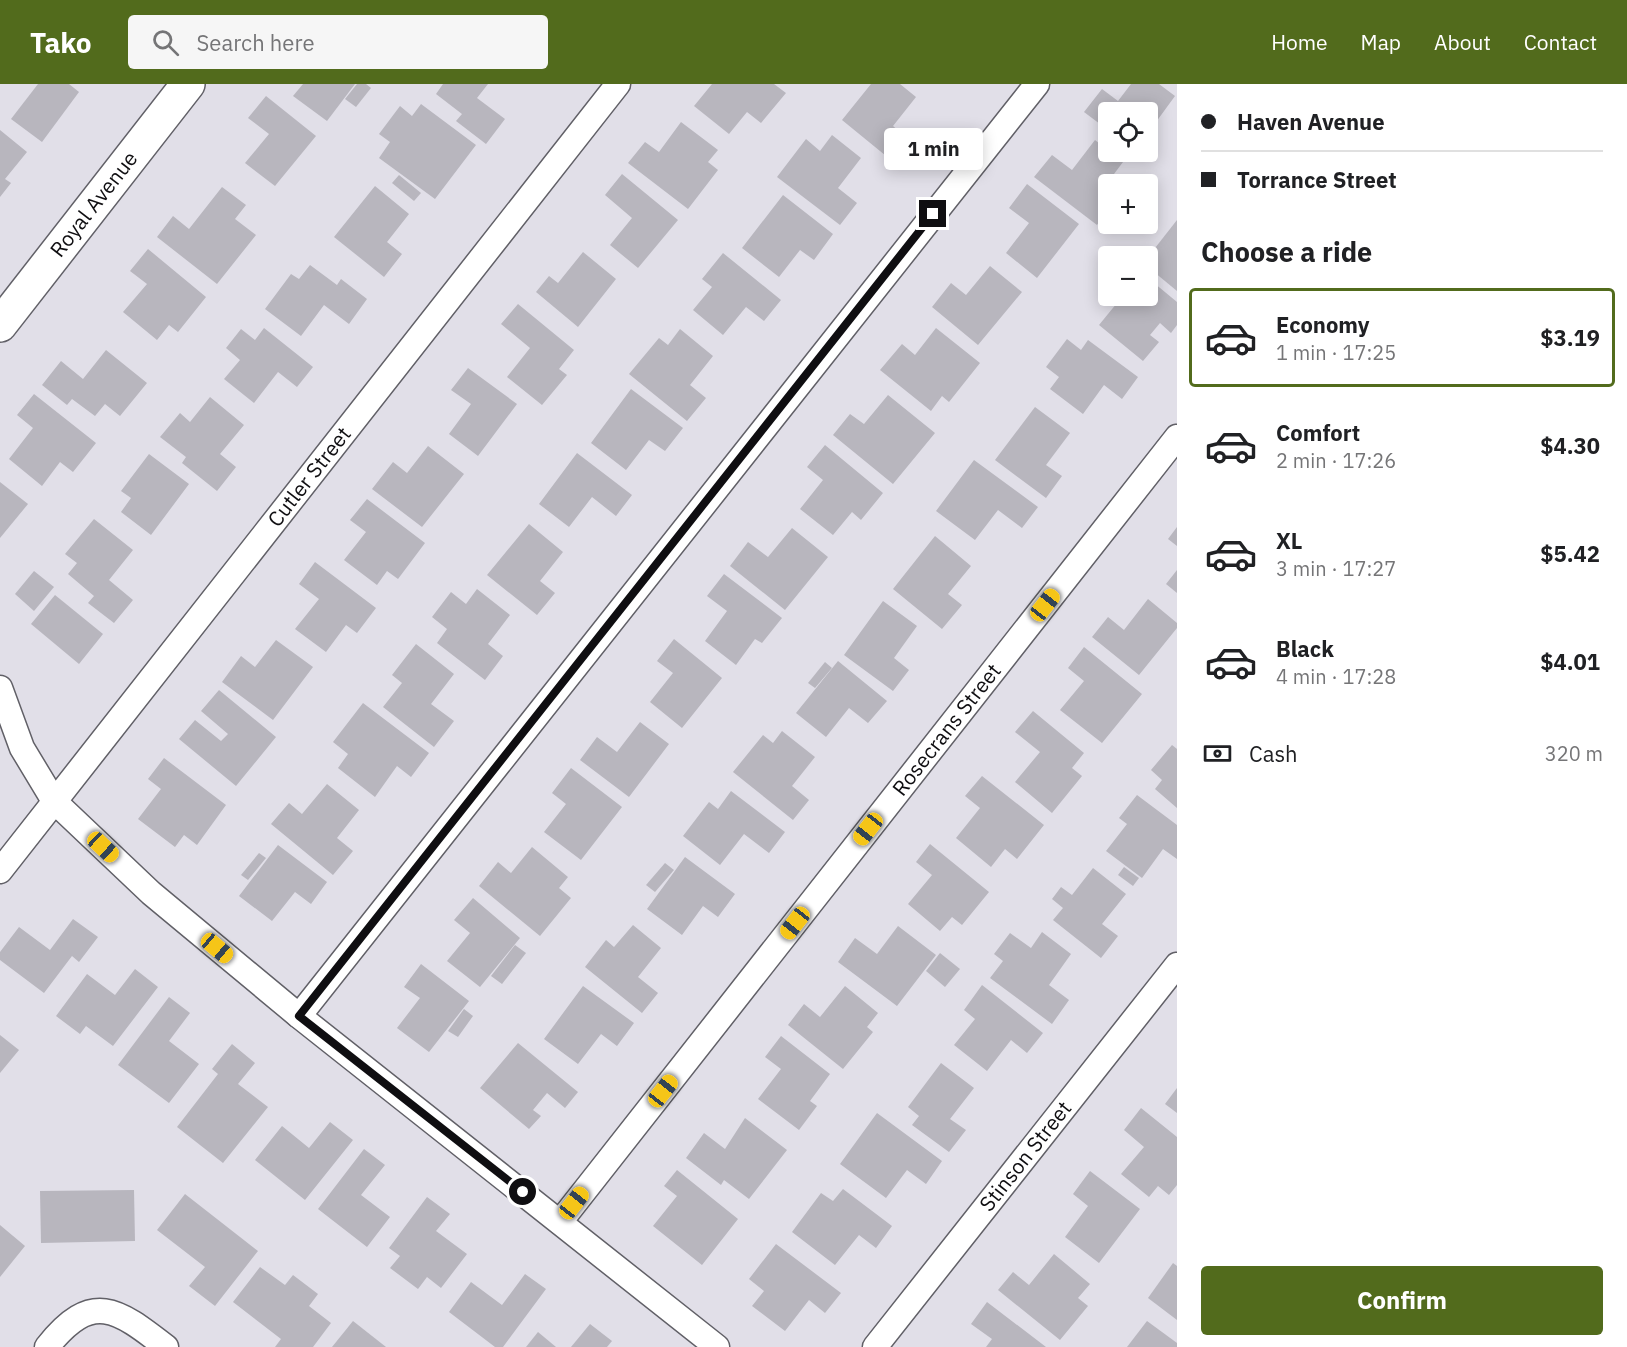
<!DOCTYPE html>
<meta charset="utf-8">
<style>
:root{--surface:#fff;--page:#f6f6f6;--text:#202124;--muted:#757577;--line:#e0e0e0;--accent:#526b1c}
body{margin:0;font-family:"IBM Plex Sans",sans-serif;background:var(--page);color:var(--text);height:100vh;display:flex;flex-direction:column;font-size:22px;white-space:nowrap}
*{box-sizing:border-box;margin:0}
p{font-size:20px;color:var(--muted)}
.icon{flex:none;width:33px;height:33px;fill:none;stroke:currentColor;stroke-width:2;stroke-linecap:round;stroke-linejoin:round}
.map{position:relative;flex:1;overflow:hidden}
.sheet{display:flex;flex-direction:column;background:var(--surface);width:450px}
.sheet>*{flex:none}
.hud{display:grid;align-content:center;height:132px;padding:0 24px;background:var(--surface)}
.controls{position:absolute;left:1098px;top:18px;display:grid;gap:12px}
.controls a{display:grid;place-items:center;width:60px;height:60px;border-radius:6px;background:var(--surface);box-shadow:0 3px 15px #0003;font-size:30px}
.end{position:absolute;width:27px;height:27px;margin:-14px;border:8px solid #0f0e11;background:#fff;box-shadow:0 0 0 3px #fff}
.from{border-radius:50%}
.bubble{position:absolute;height:42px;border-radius:6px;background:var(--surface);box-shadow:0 3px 15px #0003;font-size:20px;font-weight:800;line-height:42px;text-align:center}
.car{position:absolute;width:18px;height:36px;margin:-18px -9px;border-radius:8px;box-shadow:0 0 4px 2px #0007;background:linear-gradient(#f5c518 24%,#345 0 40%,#f5c518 0 76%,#345 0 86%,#f5c518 0)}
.hud b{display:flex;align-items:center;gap:21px;height:57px;font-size:22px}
.hud b+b{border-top:2px solid var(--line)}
.hud i{width:15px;height:15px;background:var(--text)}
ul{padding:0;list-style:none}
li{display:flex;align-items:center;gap:18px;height:99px;margin:0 12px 9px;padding:0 12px;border:3px solid transparent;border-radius:6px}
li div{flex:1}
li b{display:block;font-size:22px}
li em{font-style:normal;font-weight:800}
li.selected{border-color:var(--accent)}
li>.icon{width:54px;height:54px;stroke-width:1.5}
h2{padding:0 24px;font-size:27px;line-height:72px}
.pay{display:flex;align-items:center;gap:15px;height:66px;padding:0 24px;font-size:22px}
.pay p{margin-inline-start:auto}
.button{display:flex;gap:12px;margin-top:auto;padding:12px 24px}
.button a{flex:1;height:69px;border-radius:6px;background:var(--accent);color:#fff;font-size:24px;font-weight:800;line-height:69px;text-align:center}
header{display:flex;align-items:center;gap:36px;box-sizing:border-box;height:84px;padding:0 30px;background:var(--accent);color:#fff}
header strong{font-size:28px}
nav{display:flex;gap:33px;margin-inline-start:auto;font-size:21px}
.search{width:420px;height:54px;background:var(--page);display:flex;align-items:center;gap:15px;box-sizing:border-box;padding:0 21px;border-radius:6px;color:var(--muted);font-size:22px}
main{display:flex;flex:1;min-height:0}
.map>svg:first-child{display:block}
.building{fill:#b8b6be}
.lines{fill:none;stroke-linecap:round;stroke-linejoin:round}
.minor-casing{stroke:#616067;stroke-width:27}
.secondary-casing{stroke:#616067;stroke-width:36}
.minor{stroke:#fff;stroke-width:24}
.secondary{stroke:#fff;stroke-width:33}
.route{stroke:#0f0e11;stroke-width:8}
.labels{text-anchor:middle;stroke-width:6;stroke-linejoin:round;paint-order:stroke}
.street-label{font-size:21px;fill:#0f0e11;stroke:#e1dfe8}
</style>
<header>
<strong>Tako</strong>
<div class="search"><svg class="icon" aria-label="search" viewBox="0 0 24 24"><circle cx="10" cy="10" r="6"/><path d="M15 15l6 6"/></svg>Search here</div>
<nav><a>Home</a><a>Map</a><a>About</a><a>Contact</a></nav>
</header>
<main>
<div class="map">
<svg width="1177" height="1263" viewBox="0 0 1177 1263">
<rect width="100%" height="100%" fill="#e1dfe8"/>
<g class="building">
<path d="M38,0H69L79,8L42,58L11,35Z"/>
<path d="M303,0H355L327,37L293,12Z"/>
<path d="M357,0H366L371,4L356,23L345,15Z"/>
<path d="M443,0H488L477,14L505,35L486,60L456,37L462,30L436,10Z"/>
<path d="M712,0H774L786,9L761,39L747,28L729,50L694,22Z"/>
<path d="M871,0H900L916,13L893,42L908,55L891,76L842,36Z"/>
<path d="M1131,0H1159L1175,12L1148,49V28H1108V46L1084,28L1102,5L1118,17Z"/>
<path d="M266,12L316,52L275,102L245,79L269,50L248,34Z"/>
<path d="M421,20L476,61L435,115L379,74L390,58L379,50L400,22L412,32Z"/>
<path d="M681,38L718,66L708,78L718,86L688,125L628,79L645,58L659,68Z"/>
<path d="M0,46L27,68L5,95L11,99L0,113Z"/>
<path d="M832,51L861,74L838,104L857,119L840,141L777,93L806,55L820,67Z"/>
<path d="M1095,56L1123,78L1105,102L1108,104V125L1097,141L1034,93L1052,71L1072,86Z"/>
<path d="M622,90L678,136L638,184L610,161L632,134L605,111Z"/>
<path d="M399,91L421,109L414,117L392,99Z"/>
<path d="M1027,100L1079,140L1037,194L1006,169L1029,139L1009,124Z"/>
<path d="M375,102L409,130L387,158L402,170L384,193L334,153Z"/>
<path d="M222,103L246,121L235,135L256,151L217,200L157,153L173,132L189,145Z"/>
<path d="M783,111L833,150L814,176L800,166L779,193L742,164Z"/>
<path d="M1177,136V207L1148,183V173Z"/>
<path d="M148,165L206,213L178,248L169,241L157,256L123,228L147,200L130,187Z"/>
<path d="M583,168L616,195L578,243L536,208L549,192L558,199Z"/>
<path d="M723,169L781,216L764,237L746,223L723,251L693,226L712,203L702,195Z"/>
<path d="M310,181L337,201L341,195L367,215L349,240L324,221L301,252L265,225L291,190L299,195Z"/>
<path d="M990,182L1022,208L978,261L932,223L951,199L966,211Z"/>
<path d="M1148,194L1177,218V241L1171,249L1160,239L1150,251L1159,258L1143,277L1099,241L1117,219L1104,208L1108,202V212H1148Z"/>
<path d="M518,220L574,266L559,285L567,291L542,321L507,293L530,264L501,240Z"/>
<path d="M264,244L313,283L297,303L278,288L254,319L224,295L240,276L226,264L241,245L255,256Z"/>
<path d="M936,244L980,279L949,318L942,312L931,327L880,286L902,260L915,271Z"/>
<path d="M680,245L713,272L690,301L706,314L687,337L629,290L659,254L668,261Z"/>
<path d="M1067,255L1081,266L1088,256L1138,293L1122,315L1104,301L1083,330L1050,305L1059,293L1046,283Z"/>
<path d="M106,266L147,299L120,332L105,320L95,332L72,315L67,321L42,301L61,277L83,295Z"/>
<path d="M468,284L517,320L478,372L449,350L471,320L451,306Z"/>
<path d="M631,305L683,344L665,367L649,356L626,386L591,359Z"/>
<path d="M34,310L96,359L73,388L60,378L42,402L9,375L33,344L17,331Z"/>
<path d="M888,311L935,349L893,400L833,351L850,330L864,340Z"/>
<path d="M210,313L244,341L220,370L236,383L217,407L182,379L186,373L160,353L180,329L190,338Z"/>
<path d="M1035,323L1070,349L1046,381L1062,392L1046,414L995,376Z"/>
<path d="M825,361L883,409L861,436L852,428L833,451L800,425L823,396L807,383Z"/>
<path d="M428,362L464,390L422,443L372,405L393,378L407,389Z"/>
<path d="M577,369L632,411L616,432L592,413L569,443L539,420Z"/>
<path d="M149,370L189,400L151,451L121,428L131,414L121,407Z"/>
<path d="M974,376L1038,423L1022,444L998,426L975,456L936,427Z"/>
<path d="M0,398L28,420L0,454Z"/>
<path d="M367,415L425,459L398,495L387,487L377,501L344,476L366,448L350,436Z"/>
<path d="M94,435L133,466L109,496L133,516L114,539L88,519L94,512L68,490L77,479L65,470Z"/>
<path d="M529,440L563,468L540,497L555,509L537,531L487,491Z"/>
<path d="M1177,443V462L1168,455Z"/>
<path d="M792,444L828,473L785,526L730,482L748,458L768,473Z"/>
<path d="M935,452L971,482L948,510L962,521L942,545L893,505Z"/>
<path d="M315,478L376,524L357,549L346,541L326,568L295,545L319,515L299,500Z"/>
<path d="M1177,486V509L1166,500Z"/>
<path d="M34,487L54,503L34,527L15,510Z"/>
<path d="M724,490L782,534L762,559L755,555L736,581L705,557L727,527L707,512Z"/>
<path d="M477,505L510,531L488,560L503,572L485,596L437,559L447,545L432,533L451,508L466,520Z"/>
<path d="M55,511L103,550L79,580L31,540Z"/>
<path d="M1148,515L1177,539V544L1139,591L1092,553L1108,533L1124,546Z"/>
<path d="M883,517L917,542L894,574L909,586L893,607L844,571Z"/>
<path d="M674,555L722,594L682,644L650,618L673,589L657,577Z"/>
<path d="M276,556L313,583L273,636L222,598L241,572L255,583Z"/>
<path d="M416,560L454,590L431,620L454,637L434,663L383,623L402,599L392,591Z"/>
<path d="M1084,563L1142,610L1102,659L1060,626L1084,597L1068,584Z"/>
<path d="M838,577L887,617L868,639L849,624L826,653L796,629Z"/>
<path d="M825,578L832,584L815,604L808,599Z"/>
<path d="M219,606L276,653L236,702L179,655L195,636L221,657L228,650L201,627Z"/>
<path d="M363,619L429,669L411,693L397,682L375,713L338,684L348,670L333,658Z"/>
<path d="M1033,627L1084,669L1072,684L1082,692L1052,729L1015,698L1040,668L1015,648Z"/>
<path d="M640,638L669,660L629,713L580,676L597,653L617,668Z"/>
<path d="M782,647L815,673L792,702L809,716L793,736L733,688L763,651L773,659Z"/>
<path d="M1172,661L1177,665V724L1155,705L1162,696L1151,686Z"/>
<path d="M164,674L226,721L197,761L184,751L175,763L138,735L161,705L148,695Z"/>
<path d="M571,684L622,723L581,776L544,748L566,720L552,709Z"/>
<path d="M982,692L1044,741L1017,775L1005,765L991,783L956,754L980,724L965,712Z"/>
<path d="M327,700L359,726L337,754L353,767L333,791L271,740L289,719L302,730Z"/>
<path d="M731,707L785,748L769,769L744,750L720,781L683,752L709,718L718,725Z"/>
<path d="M1137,711L1177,741V775L1163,765L1142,794L1106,767L1127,740L1119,734Z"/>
<path d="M930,760L989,808L962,841L952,833L940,847L908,820L932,791L916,778Z"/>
<path d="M278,761L327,798L311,820L295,808L272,837L239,812Z"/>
<path d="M532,763L568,793L559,804L571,814L540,852L479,802L498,778L511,789Z"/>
<path d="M259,769L266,774L248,796L241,791Z"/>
<path d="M685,773L735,810L718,833L703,822L682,851L647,825Z"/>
<path d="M665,779L674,786L655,808L646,801Z"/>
<path d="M1124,783L1139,794L1133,802L1118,791Z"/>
<path d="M1093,784L1126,810L1102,840L1118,852L1101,874L1053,836L1063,824L1052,815L1061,803L1072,811Z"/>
<path d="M473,814L520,854L480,903L447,877L470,849L454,836Z"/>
<path d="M73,835L98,853L79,878L72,872L44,909L0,876V868L19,843L50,866Z"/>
<path d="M633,841L661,864L638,893L658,909L642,929L585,883L606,856L614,863Z"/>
<path d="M898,842L936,871L897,922L838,878L855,854L877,870Z"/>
<path d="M1042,848L1071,870L1049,901L1069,916L1052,940L990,894L1003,877L994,870L1010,849L1031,864Z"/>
<path d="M515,861L526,869L502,900L491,892Z"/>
<path d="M940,869L960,885L945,903L926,887Z"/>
<path d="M421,880L469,917L429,968L397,944L420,914L404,903Z"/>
<path d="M135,885L158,903L113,962L86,942L80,950L56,932L87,890L115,911Z"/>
<path d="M982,901L1043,949L1027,969L1011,956L987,987L954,961L975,935L964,926Z"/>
<path d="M583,902L634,939L617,962L601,950L578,980L544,955Z"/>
<path d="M845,902L878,929L867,943L873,948L843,985L788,941L804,920L820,933Z"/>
<path d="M169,913L190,929L169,957L199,980L169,1019L118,981Z"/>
<path d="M464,925L473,932L458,953L448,947Z"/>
<path d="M0,951L19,966L0,989Z"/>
<path d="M781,952L830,990L810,1017L817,1022L799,1046L758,1015L781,985L765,973Z"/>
<path d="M518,959L578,1008L565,1024L547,1009L533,1026L541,1032L529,1045L480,1004Z"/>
<path d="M232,960L255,979L238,1000L268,1023L223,1079L177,1043L218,990L212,985Z"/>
<path d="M941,979L974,1004L950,1035L966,1046L949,1068L912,1041L919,1032L908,1023Z"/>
<path d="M1177,1004V1029L1165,1020Z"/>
<path d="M1141,1024L1177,1053V1101L1169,1111L1158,1102L1149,1113L1121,1090L1144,1063L1124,1046Z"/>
<path d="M877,1029L942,1077L926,1100L907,1086L886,1114L840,1080Z"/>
<path d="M745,1034L787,1066L749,1115L724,1096L721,1101L686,1074L704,1049L725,1065Z"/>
<path d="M330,1038L353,1056L305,1116L255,1076L282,1042L309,1064Z"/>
<path d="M364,1065L385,1081L361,1111L390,1133L367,1163L318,1125Z"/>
<path d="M677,1086L738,1135L702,1181L653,1142L677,1112L664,1102Z"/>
<path d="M1090,1087L1140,1125L1099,1179L1065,1153L1088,1122L1073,1110Z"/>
<path d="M843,1105L892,1142L876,1164L859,1151L835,1181L792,1148L821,1109L833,1117Z"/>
<path d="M134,1106L135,1157L41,1159L40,1107Z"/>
<path d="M185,1110L258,1167L215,1222L189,1202L205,1183L157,1146Z"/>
<path d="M427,1113L450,1130L436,1147L467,1170L441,1204L427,1193L418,1205L390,1184L400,1172L389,1164Z"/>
<path d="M0,1141L25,1162L0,1193Z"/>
<path d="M776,1160L841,1209L825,1229L809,1216L785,1247L752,1222L764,1207L749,1195Z"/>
<path d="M1054,1170L1090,1200L1078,1214L1088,1222L1060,1256L998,1206L1013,1188L1029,1201Z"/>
<path d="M1173,1179L1177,1182V1236L1148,1214Z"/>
<path d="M260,1183L285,1201L293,1191L318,1210L309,1222L331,1239L313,1263H275L281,1255L233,1218Z"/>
<path d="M525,1190L546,1205L503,1263H495L449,1228L471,1198L502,1221Z"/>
<path d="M987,1218L1046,1263H986L992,1255L971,1240Z"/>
<path d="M353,1237L386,1263H332Z"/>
<path d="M1147,1237L1177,1259V1263H1127Z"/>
<path d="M590,1240L612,1257L607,1263H571Z"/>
<path d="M538,1248L556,1263H526Z"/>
</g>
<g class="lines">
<g class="minor-casing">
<g id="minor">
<path d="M0,604L22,664L54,717L151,809L299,932L717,1263"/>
<path id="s1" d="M0,787L618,0"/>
<path d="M299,932L1037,0"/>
<path id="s2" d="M560,1138L1177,353"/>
<path d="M47,1263C92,1206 117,1225 166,1263"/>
<path id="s3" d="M875,1263L1177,881"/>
</g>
</g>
<g class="secondary-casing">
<g id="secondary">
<path id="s4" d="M0,241L188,0"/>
</g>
</g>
<use href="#minor" class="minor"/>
<use href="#secondary" class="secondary"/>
</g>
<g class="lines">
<path class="route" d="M523,1108L299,932L933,130"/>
</g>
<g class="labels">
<g class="street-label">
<text dy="7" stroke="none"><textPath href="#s4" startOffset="153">Royal Avenue</textPath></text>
<text dy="7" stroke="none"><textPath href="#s1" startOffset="501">Cutler Street</textPath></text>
<text dy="7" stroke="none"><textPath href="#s2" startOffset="626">Rosecrans Street</textPath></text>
<text dy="7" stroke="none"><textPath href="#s3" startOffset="243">Stinson Street</textPath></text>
</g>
</g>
</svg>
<div class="controls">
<a><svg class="icon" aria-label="locate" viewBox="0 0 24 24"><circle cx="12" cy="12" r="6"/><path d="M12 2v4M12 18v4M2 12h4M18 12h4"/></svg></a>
<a>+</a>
<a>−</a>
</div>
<i class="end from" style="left:523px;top:1108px"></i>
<i class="end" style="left:933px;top:130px"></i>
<div class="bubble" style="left:884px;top:44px;width:99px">1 min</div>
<i class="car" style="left:1045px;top:521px;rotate:38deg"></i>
<i class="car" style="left:868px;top:745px;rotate:218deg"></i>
<i class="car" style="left:103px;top:763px;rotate:133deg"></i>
<i class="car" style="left:795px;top:839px;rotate:218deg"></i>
<i class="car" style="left:217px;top:864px;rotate:130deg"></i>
<i class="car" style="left:663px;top:1007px;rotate:38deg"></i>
<i class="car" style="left:574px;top:1119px;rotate:38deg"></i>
</div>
<section class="sheet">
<div class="hud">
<b><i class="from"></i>Haven Avenue</b>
<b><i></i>Torrance Street</b>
</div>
<h2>Choose a ride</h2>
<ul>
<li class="selected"><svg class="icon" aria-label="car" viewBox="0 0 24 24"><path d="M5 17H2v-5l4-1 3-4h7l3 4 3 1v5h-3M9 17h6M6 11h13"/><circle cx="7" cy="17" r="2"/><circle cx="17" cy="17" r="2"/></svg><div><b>Economy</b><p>1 min · 17:25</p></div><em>$3.19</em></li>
<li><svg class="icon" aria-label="car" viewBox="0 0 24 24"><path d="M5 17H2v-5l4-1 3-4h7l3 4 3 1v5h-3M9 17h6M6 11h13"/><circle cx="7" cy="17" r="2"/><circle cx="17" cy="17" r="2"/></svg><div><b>Comfort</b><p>2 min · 17:26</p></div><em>$4.30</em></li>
<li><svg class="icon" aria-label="car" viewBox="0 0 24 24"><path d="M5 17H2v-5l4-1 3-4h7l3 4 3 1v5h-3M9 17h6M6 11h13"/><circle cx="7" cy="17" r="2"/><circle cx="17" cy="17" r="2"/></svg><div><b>XL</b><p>3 min · 17:27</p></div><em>$5.42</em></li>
<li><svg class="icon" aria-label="car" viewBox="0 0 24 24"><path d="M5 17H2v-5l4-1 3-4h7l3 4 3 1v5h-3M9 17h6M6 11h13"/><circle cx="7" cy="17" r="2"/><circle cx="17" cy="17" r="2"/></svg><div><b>Black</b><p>4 min · 17:28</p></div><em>$4.01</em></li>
</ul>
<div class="pay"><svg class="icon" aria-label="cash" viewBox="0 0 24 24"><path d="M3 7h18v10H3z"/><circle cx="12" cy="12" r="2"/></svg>Cash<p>320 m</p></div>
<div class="button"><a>Confirm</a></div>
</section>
</main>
